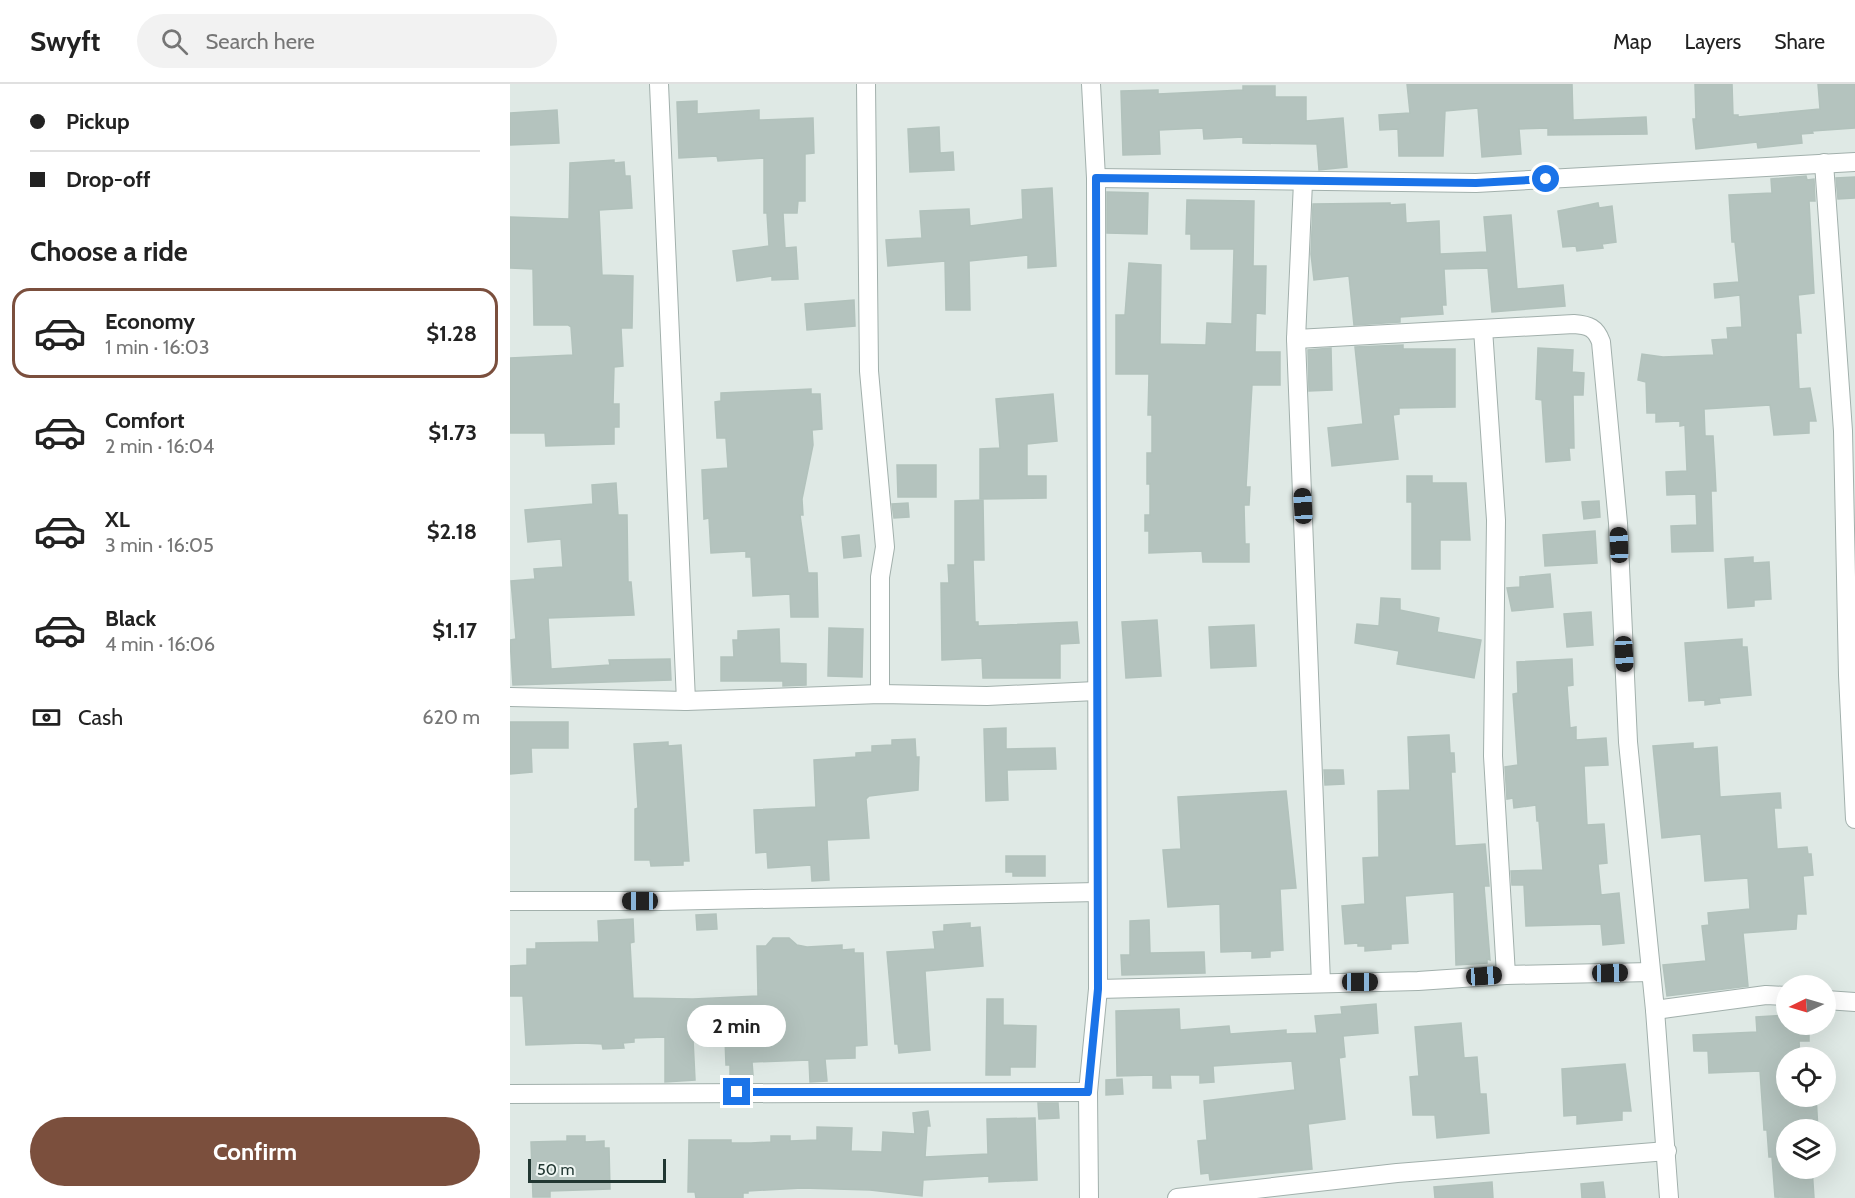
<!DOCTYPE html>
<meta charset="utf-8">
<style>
:root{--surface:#fff;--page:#f2f2f2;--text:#222;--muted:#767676;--line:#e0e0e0;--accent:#7b4f3d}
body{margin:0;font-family:Cabin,sans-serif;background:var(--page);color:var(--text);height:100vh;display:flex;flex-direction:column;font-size:22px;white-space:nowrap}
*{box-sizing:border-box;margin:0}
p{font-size:20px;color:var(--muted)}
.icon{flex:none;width:33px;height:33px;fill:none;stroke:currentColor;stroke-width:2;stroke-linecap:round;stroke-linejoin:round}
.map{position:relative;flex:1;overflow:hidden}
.panel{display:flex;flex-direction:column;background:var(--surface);width:510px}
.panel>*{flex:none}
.guide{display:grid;align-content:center;height:132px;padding:0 30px;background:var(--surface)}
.needle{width:39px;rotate:265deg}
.fabs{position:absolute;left:1266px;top:891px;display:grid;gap:12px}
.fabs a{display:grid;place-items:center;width:60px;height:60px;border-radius:50%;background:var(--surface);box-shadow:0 6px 24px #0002;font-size:30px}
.scale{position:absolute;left:18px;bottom:15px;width:138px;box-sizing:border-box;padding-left:6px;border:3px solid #213732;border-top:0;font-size:16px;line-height:21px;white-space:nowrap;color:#213732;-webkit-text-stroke:4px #eff6f3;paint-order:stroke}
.end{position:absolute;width:27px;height:27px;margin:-14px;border:8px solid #1a73e8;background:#fff;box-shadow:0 0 0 3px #fff}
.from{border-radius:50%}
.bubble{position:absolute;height:42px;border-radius:21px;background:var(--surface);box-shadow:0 6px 24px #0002;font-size:20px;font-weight:700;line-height:42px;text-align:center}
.car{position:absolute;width:18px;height:36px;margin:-18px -9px;border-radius:8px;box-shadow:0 0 4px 2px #0007;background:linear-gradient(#222 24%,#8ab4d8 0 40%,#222 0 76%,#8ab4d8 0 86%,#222 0)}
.guide b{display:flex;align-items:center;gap:21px;height:57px;font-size:22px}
.guide b+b{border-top:2px solid var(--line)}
.guide i{width:15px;height:15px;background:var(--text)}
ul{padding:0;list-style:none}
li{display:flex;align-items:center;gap:18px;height:90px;margin:0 12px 9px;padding:0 18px;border:3px solid transparent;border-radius:18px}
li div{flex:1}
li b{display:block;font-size:22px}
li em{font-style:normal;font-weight:700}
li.current{border-color:var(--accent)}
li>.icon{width:54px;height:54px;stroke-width:1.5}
h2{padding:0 30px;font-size:27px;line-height:72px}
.pay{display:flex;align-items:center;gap:15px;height:66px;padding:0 30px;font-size:22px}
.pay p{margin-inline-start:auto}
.cta{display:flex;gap:12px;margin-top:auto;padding:12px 30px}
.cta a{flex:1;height:69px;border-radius:36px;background:var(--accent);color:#fff;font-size:24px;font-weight:700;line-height:69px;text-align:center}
header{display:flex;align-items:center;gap:36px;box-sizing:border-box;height:84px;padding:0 30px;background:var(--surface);border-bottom:2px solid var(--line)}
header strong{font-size:28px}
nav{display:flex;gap:33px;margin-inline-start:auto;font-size:21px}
.search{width:420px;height:54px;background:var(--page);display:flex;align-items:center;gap:15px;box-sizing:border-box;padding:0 21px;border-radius:33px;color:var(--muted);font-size:22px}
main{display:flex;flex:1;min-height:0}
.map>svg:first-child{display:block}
.building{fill:#b4c3be;stroke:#b2c2bc;stroke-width:1.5}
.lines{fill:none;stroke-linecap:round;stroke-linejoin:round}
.minor-casing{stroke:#a2b0ac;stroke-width:20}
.minor{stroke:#fff;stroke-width:18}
.route{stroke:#1a73e8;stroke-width:8}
</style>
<header>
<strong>Swyft</strong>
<div class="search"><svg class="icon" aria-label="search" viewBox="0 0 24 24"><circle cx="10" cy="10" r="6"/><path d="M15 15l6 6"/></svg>Search here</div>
<nav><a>Map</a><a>Layers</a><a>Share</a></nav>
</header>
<main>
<section class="panel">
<div class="guide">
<b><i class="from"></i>Pickup</b>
<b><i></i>Drop-off</b>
</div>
<h2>Choose a ride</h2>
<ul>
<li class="current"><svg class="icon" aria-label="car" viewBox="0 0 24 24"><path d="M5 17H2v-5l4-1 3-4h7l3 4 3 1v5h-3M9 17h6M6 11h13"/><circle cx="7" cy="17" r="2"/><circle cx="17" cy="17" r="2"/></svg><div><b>Economy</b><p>1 min · 16:03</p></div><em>$1.28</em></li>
<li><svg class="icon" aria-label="car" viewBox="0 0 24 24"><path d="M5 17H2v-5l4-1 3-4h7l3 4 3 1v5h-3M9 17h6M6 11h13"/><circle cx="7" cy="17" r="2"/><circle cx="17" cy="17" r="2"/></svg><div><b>Comfort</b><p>2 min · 16:04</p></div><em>$1.73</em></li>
<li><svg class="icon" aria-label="car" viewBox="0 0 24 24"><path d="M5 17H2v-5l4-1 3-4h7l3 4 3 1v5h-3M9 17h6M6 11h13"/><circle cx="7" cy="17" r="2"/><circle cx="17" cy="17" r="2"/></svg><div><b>XL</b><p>3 min · 16:05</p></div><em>$2.18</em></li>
<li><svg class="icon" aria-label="car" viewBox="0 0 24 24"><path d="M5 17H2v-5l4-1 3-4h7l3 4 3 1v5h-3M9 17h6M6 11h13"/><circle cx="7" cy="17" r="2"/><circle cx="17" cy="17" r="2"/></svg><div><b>Black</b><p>4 min · 16:06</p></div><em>$1.17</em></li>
</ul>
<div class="pay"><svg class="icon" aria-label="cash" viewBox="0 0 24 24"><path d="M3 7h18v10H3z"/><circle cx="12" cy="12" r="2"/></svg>Cash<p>620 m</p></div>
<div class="cta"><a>Confirm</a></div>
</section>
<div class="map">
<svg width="1345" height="1114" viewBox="0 0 1345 1114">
<rect width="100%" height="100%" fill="#dfe9e5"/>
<g class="building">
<path d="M897,0H1062L1063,36L1136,33L1137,50L1038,51V44L1009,45L1011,70L972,73L968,24L935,27L933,72H889L888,45L870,46L869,31L900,29Z"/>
<path d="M1185,0H1222L1223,31H1228V33L1310,25L1308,0H1345V44L1302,47L1303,49L1291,50L1292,59L1248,64L1247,58L1186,65L1183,35H1186Z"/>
<path d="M733,2H765V13H796V37L833,34L837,83L809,86L807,60L733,59V53L694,55L693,44L649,46L650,70L613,71L611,7L648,6V10L733,6Z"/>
<path d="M187,17V30L249,26V36L303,34L304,69L295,70V117H288L287,129H273L275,164L286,163L288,195L262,196V192L227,197L223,167L259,162L257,129H254V74L208,77L207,72L169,74L167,18Z"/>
<path d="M47,26L49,59L0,61V29Z"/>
<path d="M429,43L430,69L443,68L444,86L400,88L398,45Z"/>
<path d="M104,76V79L114,78L115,92H120L122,124L89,126L92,191L123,192L122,244H111L113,282L104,283L103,320H109V343H104V360L36,362L35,349H0V274L63,271L61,243L58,241H24L23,185L0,184V133L59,135L60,79Z"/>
<path d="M1296,92L1297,96L1304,95L1305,117H1299L1304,209L1288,211L1291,249H1286L1289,305L1300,304L1306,337H1299V349L1264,351L1260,321L1194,325L1195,352H1203L1205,386L1206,407H1201L1203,467L1162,468L1161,442L1187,441L1186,410L1157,411L1156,388L1177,387L1175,341L1170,342V337L1146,338V329H1137L1136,298L1128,296L1132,270L1153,273L1204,271L1202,256L1218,255L1217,244L1232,243L1230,211L1205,214L1204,200L1229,198L1225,158H1222L1219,111L1262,109L1261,95Z"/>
<path d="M1345,93V114L1328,115L1326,94Z"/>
<path d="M542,104L546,182L518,184V171L459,177L460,226H436L435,177L378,182L376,156L412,154L410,127L459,125L460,142L513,135L512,106Z"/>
<path d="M597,108L638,109L637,150L597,149Z"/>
<path d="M677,116L744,117L743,182H756L755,230L746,229L745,268H770V301H742L736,403H740L739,421H734L735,460H739V478H693L692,467L639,469V447H635V431H640V400H637V369H642V331H638L639,290H606V231H615L619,179L651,181L650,260L696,261L697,239L722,240L724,165H681V150H676Z"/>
<path d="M880,119V121L895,120L896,139L929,137L930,170L977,168L974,133L1001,131L1007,205L1053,201L1055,222L982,228L978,184L934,185L936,221H932L933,230L890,233V238L844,241L839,192L804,196L801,170L803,120Z"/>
<path d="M1088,119L1089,124L1102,122L1106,158L1092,160L1093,164L1067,167L1066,162L1053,163L1048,127Z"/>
<path d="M344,216L345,242L297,246L295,220Z"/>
<path d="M893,261V265H945V323L889,324V330L883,331L888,375L822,382L818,344L853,340L845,263Z"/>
<path d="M821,264L822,306L799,307L798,266Z"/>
<path d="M1028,264L1063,266L1062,288L1074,289L1073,311H1063L1064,364H1059L1060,376L1036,378L1032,316L1026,315Z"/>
<path d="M301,305V310H310L312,345L302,346L303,361L292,415L293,431H290L298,489H307L308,533H281L280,510L243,512L241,473H236V467L201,469L199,434L194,435L192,386L218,384L216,354H207L205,318L211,317V309Z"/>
<path d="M543,310L547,357L517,360V392H536V414L470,415V365L490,364L486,315Z"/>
<path d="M387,381H426V413H388Z"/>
<path d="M897,392H922V399H956L960,456H930V485H902V418H897Z"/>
<path d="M106,399L108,431H117L118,498H121L124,531L38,534L41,585L100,581L99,576L160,575L161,596L3,601L0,556L6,555L1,497L25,495L24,485L53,483L51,455L18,458L15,426L83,420L82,401Z"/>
<path d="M473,416L474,476H463L465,538H468V542L567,538L569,559L550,560V594H473L472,574L432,576L431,499H439L438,481H445V417Z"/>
<path d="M1089,417L1090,433L1074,435L1072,418Z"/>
<path d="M398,419L399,433L384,434L382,420Z"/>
<path d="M1085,447L1087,479L1035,482L1033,451Z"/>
<path d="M349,451L351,472L334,474L332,453Z"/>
<path d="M1243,473V479L1259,478L1261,515L1244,516V522L1218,524L1215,475Z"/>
<path d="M1040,490L1043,523L1002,527L997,504L1010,503V493Z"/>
<path d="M871,514L890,515V526L929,534L927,548L971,556L964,594L887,580L889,567L845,559L847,540L869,542Z"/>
<path d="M1081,528L1083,561L1057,563L1054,530Z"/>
<path d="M647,536L651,592L616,594L612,538Z"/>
<path d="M744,541L746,582L701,584L699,543Z"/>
<path d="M319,544L353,545L352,593L318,592Z"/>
<path d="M269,545L270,579L296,580V601L273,602V597H211V573H224L223,556H228V547Z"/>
<path d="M1232,555V563H1237L1241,611L1209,614L1210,619L1195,621V616L1179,617L1175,559Z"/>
<path d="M1062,575L1063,601L1057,602L1060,644L1066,643V656L1096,654L1098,681L1074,682L1077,741L1094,740L1097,779L1088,780L1091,811L1109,809L1114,859L1093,861L1091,840L1016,842L1014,801H1002L1001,787L1033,786L1029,737H1027L1026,721L1004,724L1003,714L997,715L995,683L1008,681L1003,610L1008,609L1007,578Z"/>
<path d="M0,638H58V664H21L22,688L0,690Z"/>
<path d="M496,644V665L545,664L546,685L497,686L498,716L476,717L474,645Z"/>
<path d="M939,651L940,669H944L945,688H941L945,762L975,760L979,802H974L980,876L977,875V879L946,881L944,808L895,812L898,859L881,860V865L855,867V862H848V859L835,860L832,822L855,820L853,774L869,773L868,707L900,706L898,653Z"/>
<path d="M405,655L406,673H409L408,706L359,712L356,715L359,754L317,756L319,796L302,797L301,781L258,784L257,768L246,769L244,726L306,723L304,676L346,673V669L362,668V662L382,661V656Z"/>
<path d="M158,658V662L171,661L179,777H173V781L141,782L140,776H125V725L128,724L124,660Z"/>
<path d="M1183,659V665L1207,663L1210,713L1270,709L1271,724H1264L1267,765L1297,763L1298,770H1301L1303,791L1293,792L1296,830H1287L1286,845L1233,849L1238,902L1157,912L1153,881L1196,877L1192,842L1199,841L1198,829L1240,825L1238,794L1195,797L1191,750L1152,754L1143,662Z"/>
<path d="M814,686H833L834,700L815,701Z"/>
<path d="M776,707L786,804L770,805L773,866L760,867V873L742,874V867L711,868L710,820L658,823L653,766L671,765L668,713Z"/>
<path d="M496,772H535V792H503V788H496Z"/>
<path d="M206,830L207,845L187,846L186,831Z"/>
<path d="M123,835L124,858L120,859L123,914L183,915L248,912L247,862H256L263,854H279L287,861L297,863L332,861V866L344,865V869H353L357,961L345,962V974L315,975L317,997L300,998L299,976L242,978L243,991H220V981H216L215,954L183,955L185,996L155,998V953L124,954V958L113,959L114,964L93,965L92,960L73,959L16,961L13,912H0V882L17,881V865H26V859L89,858L88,837Z"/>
<path d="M639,836L640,869L694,868L695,889L612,891L611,871H620V837Z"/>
<path d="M460,839V844L470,843L473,882L415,887L420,966L389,969L388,960H385L377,868L425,865L423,848L434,847V841Z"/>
<path d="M477,915H493V941L526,942L525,983H500V991H476Z"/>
<path d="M866,920L868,949L833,952L835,973L829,974L835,1035L798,1040L802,1085L700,1096L699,1089L691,1090L688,1057L697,1056L694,1017L785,1006L782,977L703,982L704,998L690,999V991H660L661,1004H643V991L607,992L606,927L669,925L670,946L719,942L720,950L776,946V950L807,949L805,932L832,930L831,923Z"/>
<path d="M1276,931V940H1299V957H1289L1290,974H1276V1012H1306L1308,1046H1276V1084H1302L1304,1114L1265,1113L1262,1073H1259L1257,1046H1254L1250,987L1199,989L1198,967H1184L1183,951L1247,948L1246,933Z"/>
<path d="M951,939L954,974L967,973L970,1010H976L979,1049L927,1054L925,1031H903L900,993L909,992L905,943Z"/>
<path d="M1115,980L1121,1027H1112V1036L1067,1040V1031L1054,1032L1052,985Z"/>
<path d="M612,995L613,1010L596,1011V996Z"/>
<path d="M528,1019H548L549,1034L529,1035Z"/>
<path d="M418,1027L420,1042H417L415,1073L478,1070L477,1035L525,1034L527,1096L479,1098V1092L413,1096L412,1112L360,1106L292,1104L238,1107V1109H233V1114H186L185,1108H178L179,1056H221V1059H241L261,1058V1052H280V1057L307,1056V1043L342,1044L341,1067L372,1068L373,1048L405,1050L403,1029Z"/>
<path d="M57,1052H75V1058L94,1057V1064H99L100,1105L40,1107V1113H23L21,1058L57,1057Z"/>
<path d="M982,1098L983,1114H925L924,1103Z"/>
<path d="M1093,1098L1095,1114H1072L1071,1100Z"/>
</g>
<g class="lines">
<g class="minor-casing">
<g id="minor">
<path d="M149,0L176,617"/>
<path d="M356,0L359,287L375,463L370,493V610"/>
<path d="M1314,79L1333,347L1338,591L1345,735"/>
<path d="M586,94L966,99L1345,78"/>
<path d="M793,98L786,255L811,899"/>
<path d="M973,245L986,436L983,672L996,891"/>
<path d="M786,255L1064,240C1079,241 1086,244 1091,258L1108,439L1118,658L1145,926L1159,1114"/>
<path d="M0,613L176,617L370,610L477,612L586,607"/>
<path d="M0,817H151L587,808"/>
<path d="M588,905L908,897L996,891L1141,888"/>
<path d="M1316,916L1345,918"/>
<path d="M1145,926L1256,911L1276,912"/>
<path d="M0,1010L578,1008"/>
<path d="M579,1114L578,1008L588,905L586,94L581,0"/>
<path d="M667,1114L887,1089L1157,1067"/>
</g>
</g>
<use href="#minor" class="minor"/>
</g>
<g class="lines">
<path class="route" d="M227,1008H578L588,905L586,94L966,99L1036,95"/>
</g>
</svg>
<div class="fabs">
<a><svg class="needle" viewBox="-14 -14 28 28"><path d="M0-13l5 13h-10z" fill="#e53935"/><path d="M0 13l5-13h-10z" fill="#767676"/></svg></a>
<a><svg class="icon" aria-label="locate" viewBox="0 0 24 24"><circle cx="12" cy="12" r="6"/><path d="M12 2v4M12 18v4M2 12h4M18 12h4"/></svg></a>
<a><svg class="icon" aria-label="layers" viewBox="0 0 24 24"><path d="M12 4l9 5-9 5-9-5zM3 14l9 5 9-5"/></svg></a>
</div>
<div class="scale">50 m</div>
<i class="end from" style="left:1036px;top:95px"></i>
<i class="end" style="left:227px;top:1008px"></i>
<div class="bubble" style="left:177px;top:921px;width:99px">2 min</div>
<i class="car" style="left:793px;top:422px;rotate:357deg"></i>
<i class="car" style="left:1109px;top:461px;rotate:358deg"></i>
<i class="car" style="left:1114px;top:570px;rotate:177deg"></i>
<i class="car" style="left:130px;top:817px;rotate:270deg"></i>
<i class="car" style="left:1100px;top:889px;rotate:89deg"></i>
<i class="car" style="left:974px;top:892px;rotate:86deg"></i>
<i class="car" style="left:850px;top:898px;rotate:90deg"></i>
</div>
</main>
